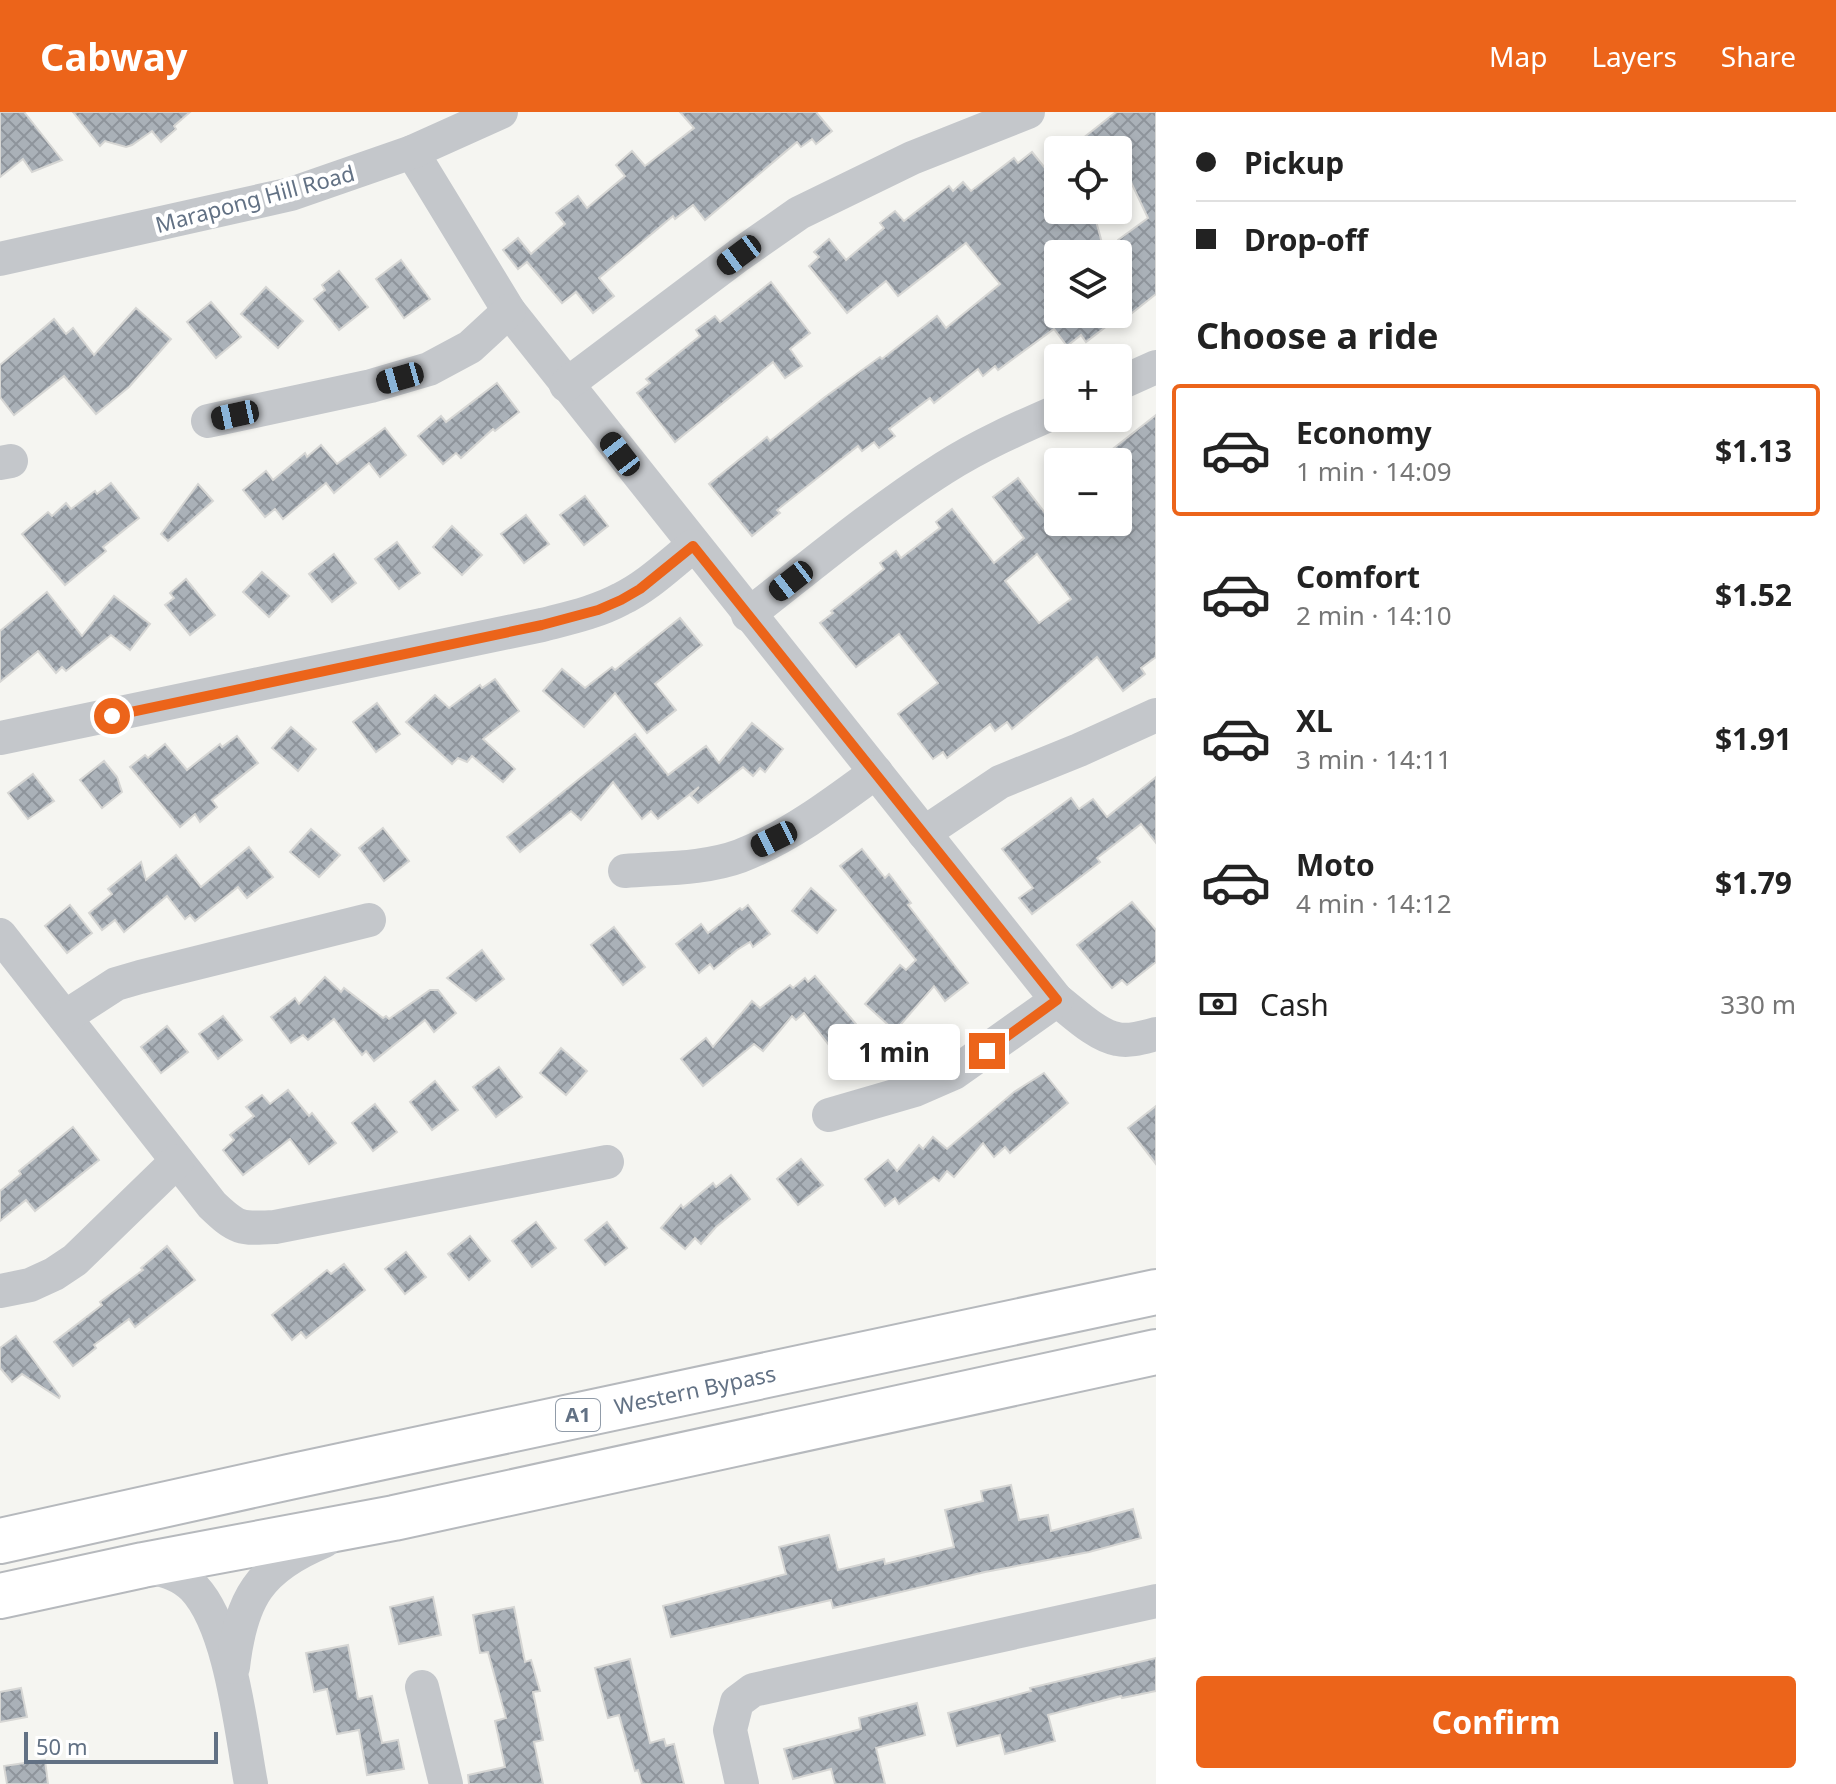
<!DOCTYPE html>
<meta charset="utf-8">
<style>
:root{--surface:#fff;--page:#f6f6f6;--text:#222;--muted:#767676;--line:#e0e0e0;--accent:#ec641a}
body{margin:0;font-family:"Noto Sans",sans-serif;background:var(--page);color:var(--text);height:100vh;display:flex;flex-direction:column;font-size:30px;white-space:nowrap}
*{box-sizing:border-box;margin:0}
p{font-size:26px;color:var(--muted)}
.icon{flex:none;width:44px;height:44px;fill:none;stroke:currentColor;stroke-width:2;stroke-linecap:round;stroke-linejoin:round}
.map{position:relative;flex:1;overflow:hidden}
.details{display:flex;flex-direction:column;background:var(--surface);width:680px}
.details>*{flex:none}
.top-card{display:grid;align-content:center;height:176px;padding:0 40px;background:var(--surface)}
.tools{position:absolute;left:1044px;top:24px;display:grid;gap:16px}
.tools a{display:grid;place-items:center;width:88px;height:88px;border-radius:8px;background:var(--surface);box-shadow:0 4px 12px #0003;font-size:40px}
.scale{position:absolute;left:24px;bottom:20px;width:194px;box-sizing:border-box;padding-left:8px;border:4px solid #627184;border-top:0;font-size:22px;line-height:28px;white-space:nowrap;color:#627184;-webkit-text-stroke:6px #fff;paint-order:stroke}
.end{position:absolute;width:36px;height:36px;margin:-18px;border:10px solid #ec641a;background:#fff;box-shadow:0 0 0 4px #fff}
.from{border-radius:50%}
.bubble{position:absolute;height:56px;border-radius:8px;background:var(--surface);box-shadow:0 4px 12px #0003;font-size:26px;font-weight:700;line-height:56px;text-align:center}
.car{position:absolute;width:24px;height:48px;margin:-24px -12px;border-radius:10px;box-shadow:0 0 6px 2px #0007;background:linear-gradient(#222 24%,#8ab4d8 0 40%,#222 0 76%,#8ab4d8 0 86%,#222 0)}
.top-card b{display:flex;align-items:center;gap:28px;height:76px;font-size:30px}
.top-card b+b{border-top:2px solid var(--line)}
.top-card i{width:20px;height:20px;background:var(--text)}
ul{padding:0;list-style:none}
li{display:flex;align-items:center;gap:24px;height:132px;margin:0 16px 12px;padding:0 24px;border:4px solid transparent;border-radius:8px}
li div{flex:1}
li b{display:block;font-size:30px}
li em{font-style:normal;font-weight:700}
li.on{border-color:var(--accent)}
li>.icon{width:72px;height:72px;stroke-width:1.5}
h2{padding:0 40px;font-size:36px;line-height:96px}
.pay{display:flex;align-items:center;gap:20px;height:88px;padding:0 40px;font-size:30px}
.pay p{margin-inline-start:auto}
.button{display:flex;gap:16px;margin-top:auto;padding:16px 40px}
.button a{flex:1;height:92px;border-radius:8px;background:var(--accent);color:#fff;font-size:32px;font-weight:700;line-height:92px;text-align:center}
header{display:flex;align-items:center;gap:48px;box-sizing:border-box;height:112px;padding:0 40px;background:var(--accent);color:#fff}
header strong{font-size:38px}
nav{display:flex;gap:44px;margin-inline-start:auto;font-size:28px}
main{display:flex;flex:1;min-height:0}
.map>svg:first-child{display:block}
.building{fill:url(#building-cross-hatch);stroke:#d6d6d4;stroke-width:2;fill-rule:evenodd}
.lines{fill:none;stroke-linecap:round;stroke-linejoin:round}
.highway-casing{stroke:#b6b9bd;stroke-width:48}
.minor{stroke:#c4c7cb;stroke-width:34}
.highway{stroke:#fff;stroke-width:44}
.route{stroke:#ec641a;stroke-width:10}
.labels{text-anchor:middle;stroke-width:8;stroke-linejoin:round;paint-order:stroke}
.shield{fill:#fff;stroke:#919ca9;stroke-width:2}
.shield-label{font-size:20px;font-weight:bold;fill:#627184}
.street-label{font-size:22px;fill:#627184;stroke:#fff}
</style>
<header>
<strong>Cabway</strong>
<nav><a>Map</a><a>Layers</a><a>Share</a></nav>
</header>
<main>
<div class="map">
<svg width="1156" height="1672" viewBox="0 0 1156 1672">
<defs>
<pattern id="building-cross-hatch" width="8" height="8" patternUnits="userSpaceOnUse" patternTransform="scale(2)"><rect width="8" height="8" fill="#aab1b8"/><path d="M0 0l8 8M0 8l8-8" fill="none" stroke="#8e949b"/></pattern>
</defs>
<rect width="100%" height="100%" fill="#f5f5f1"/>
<g class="building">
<path d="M0,0H24L62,48L32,60L23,47L0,65Z"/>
<path d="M73,0H190L174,14L176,17L161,30L152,19L132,33L126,35L105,29L100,34Z"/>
<path d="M680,0H816L832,19L816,32L812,27L801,35L797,30L705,108L693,93L675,107L673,104L599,166L614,184L593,201L576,180L562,191L527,150L518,157L503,138L518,126L531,142L565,112L556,101L578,84L587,96L625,64L616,53L632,39L645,54L694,16Z"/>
<path d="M1116,0H1156V182L1132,201L1129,197L1086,230L1081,223L1067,234L1054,217L998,258L995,254L983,264L978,257L934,291L930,286L889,317L895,324L879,336L874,330L862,339L858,334L777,398L780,401L752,424L709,372L767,325L770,329L825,285L880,245L882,247L937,204L946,216L1000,172L966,131L898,184L886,169L847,201L809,154L819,145L814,140L829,127L846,148L884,116L880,111L895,99L904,109L949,74L953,79L963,70L971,79L1014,46L1018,51L1032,40L1058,72V98H1093L1105,142H1058V202H1118V128L1148,106L1130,68L1118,77V38H1068Z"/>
<path d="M401,148L430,187L404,206L376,167Z"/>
<path d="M339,159L368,195L339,218L314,187L325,178L322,173Z"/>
<path d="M771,170L810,221L790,237L802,254L785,266L773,250L675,330L637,281L650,271L646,267L700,224L696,218L715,204L720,210Z"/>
<path d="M266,175L303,209L278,236L241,202Z"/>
<path d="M211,190L241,225L216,246L187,210Z"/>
<path d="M136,196L171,227L129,275L96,302L64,264L14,303L0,285V253L54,207L66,222L73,216L94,243Z"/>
<path d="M497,271L519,300L495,319L493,317L461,346L456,341L443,352L418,324L441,304L446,310Z"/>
<path d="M1156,303V545L1141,556L1145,562L1123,579L1097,545L1012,617L1007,610L995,619L990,612L947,646L943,640L933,647L898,602L938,571L899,522L856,555L820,511L833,501L831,499L884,457L880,451L896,439L901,446L940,416L936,410L952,397L994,451L1024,426L993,385L1018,366L1052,410H1118V350H1096ZM1037,442L1071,487L1039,511L1005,469Z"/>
<path d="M385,316L406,343L380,365L369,351L334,381L326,371L283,407L275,397L265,405L243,378L266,359L273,368L305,341L307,345L321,333L337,352Z"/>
<path d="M111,371L139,406L103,435L106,439L65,473L22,422L48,400L52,404L66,391L71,397L95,379L97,382Z"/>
<path d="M198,372L213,389L168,429L161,422Z"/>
<path d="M585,384L608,414L584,433L560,403Z"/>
<path d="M526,403L549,432L524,451L501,422Z"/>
<path d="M452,414L482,443L462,463L433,435Z"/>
<path d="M397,430L420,461L399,477L375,447Z"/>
<path d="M334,442L356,471L332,490L309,462Z"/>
<path d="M262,460L289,484L269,505L243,480Z"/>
<path d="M186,467L215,503L190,523L165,493L174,486L170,481Z"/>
<path d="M47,480L82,524L114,484L150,512L130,538L111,523L66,559L62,555L56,561L38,539L0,570V519Z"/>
<path d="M680,506L702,533L655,572L676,598L647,621L615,581L584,615L543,579L562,557L585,576L612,555L615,558Z"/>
<path d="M495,567L519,599L483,627L515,657L503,670L472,644L467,650L458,646L452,652L406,610L435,583L449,596L480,573L482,576Z"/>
<path d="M377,591L400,622L376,640L353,610Z"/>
<path d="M752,611L783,637L765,660L760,656L753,664L743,655L698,691L691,684L699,675L658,707L651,699L642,707L613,670L581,708L571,699L520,740L507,725L635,622L668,663L706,634L719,651Z"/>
<path d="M291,615L316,637L298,659L272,636Z"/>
<path d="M237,624L258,651L212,688L217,695L200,710L195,702L180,715L130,655L145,643L148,646L165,632L187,658L220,632L222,635Z"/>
<path d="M104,649L117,665L122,680L102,696L80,668Z"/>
<path d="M33,662L54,689L28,707L8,681Z"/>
<path d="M1156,665V731L1141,712L1097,746L1100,750L1032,802L1019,786L1033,776L1002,737L1071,686L1079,697L1093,687L1107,705Z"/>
<path d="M383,716L409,749L384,769L359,736Z"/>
<path d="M311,717L340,743L319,765L290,740Z"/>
<path d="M249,735L273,765L247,786L238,775L195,809L190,803L185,807L167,784L124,820L115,808L102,818L89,801L112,782L108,777L141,750L146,768L176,743L201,775Z"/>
<path d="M862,737L885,766L889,762L911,791L908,793L968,871L945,889L934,874L895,919L865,892L900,853L906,858L916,848L840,754Z"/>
<path d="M811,776L836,798L817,821L792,799Z"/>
<path d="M1132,790L1156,818V850L1127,873L1122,868L1112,876L1077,833Z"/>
<path d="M70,793L92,821L67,841L45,814Z"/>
<path d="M748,793L770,822L753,835L750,830L737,838L714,857L710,852L699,861L676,832L701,812L708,821L740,796L742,798Z"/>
<path d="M614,815L645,855L623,873L591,833Z"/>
<path d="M482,838L504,867L476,889L447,866Z"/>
<path d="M815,864L856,912L829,933L804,901L796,908L792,904L763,939L754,932L703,974L681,947L706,926L713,935L752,889L760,896L790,873L793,876L805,866L808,870Z"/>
<path d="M325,865L341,880L344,876L383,906L386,904L389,907L430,878H438L456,901L434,920L425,908L374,949L366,939L362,943L334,907L308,928L303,923L291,931L271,905L295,886L299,892Z"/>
<path d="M223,904L242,928L218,947L199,922Z"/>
<path d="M167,914L188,940L161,961L141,935Z"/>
<path d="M561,936L587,959L566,983L540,961Z"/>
<path d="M499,955L522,985L496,1005L473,975Z"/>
<path d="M1044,961L1068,991L1010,1041L1005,1035L994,1045L983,1031L954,1065L947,1059L939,1069L934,1065L899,1092L895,1086L885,1094L865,1067L888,1048L897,1059L919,1033L923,1037L933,1025L947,1037L1014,980Z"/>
<path d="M435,969L458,998L432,1018L410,990Z"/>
<path d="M288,978L309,1004L312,1001L336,1031L309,1052L290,1027L243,1063L223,1038L234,1028L230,1023L254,1004L246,995L262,983L270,992Z"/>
<path d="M375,992L397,1020L373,1039L352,1011Z"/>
<path d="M1156,994V1052L1128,1016Z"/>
<path d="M73,1015L99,1048L35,1099L26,1088L0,1109V1079L21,1062L19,1059Z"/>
<path d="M801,1047L823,1073L798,1093L777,1067Z"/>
<path d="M731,1063L750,1087L716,1115L701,1132L695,1126L685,1137L661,1116L681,1093L683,1096L713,1071L716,1075Z"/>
<path d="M536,1110L556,1136L532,1155L512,1129Z"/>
<path d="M607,1110L627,1136L605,1153L585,1128Z"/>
<path d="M470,1124L490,1149L469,1168L448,1142Z"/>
<path d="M167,1134L195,1168L135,1215L129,1207L94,1233L96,1236L73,1254L54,1230L102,1193L100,1190L143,1158L141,1156Z"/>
<path d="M406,1140L426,1165L405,1182L385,1157Z"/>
<path d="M344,1152L365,1178L306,1226L301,1220L292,1228L272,1203L327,1158L331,1162Z"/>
<path d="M16,1224L60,1284L59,1286L22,1262L12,1270L0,1256V1236Z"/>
<path d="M1011,1373L1019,1408L1048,1403L1051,1419L1133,1397L1141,1426L1089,1440L985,1460L833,1496L831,1488L671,1525L663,1494L786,1462L779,1435L829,1423L838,1458L884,1447L885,1452L954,1435L945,1398L983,1389L981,1379Z"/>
<path d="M433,1485L441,1523L399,1532L390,1495Z"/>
<path d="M514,1495L525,1550L531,1548L540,1579L533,1580L543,1628L534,1630L543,1672H469L468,1663L505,1655L495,1609L506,1606L488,1540L480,1541L473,1503Z"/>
<path d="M348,1533L358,1587L372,1584L382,1631L398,1628L404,1657L367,1663L359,1618L337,1622L327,1577L314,1580L306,1541Z"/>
<path d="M1156,1546V1579L1122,1586L1121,1584L1048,1603L1055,1629L1005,1642L1000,1623L957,1634L948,1601L1031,1579L1030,1576Z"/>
<path d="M630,1547L650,1631L664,1627L666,1634L674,1632L684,1672H642L638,1658L635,1659L619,1603L608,1606L595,1556Z"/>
<path d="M21,1576L27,1605L0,1610V1580Z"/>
<path d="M917,1591L925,1623L876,1636L885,1672H835L831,1657L793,1667L784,1637L861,1617L859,1606Z"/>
<path d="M45,1648L48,1672H7L4,1654Z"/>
</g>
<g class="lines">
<g class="highway-casing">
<g id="highway">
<path d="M0,1429L289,1365L1156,1180"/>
<path d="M0,1484L143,1453L394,1406L1156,1240"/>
</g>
</g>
<g class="minor">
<path d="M412,40L509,199L1057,888C1074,901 1096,923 1117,927C1130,930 1144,925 1156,922"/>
<path d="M0,147L291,82L412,40L501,0"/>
<path d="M1118,272L1156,255"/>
<path d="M566,273L739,143L799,101L912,46L1028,0"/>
<path d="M208,309L371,274L429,257L470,235L509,199"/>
<path d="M0,351L11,349"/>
<path d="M748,503C812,453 875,400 944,356C980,333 1019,316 1058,299"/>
<path d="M0,626L542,513C569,506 597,500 621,487C648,474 670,452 693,434"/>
<path d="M924,721L1000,670L1079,638L1156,603"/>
<path d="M625,759C662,756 705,757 740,744C789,725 834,691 876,660"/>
<path d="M0,823L212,1093C237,1117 240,1117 275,1115L607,1050"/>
<path d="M65,905L116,872L140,865L369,808"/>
<path d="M829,1003L915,978L954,961L1057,888"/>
<path d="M0,1179L30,1173L54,1162L75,1148L177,1049"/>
<path d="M143,1453C162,1458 180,1461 194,1476C231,1515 241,1619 251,1672"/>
<path d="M233,1555C241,1486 259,1456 324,1429"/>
<path d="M422,1575L446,1672"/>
<path d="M742,1672L730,1618L737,1590L753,1578L1156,1489"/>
</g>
<use href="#highway" class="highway"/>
</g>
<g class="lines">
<path class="route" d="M112,604L542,513L598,498L621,488L640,477L693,434L1057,888L987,939"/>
</g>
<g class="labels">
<rect class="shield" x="556" y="1287" width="44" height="32" rx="6"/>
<g class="shield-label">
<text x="578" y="1310">A1</text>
</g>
<g class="street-label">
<text transform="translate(255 87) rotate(-15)" y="8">Marapong Hill Road</text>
<text transform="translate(695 1278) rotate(-12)" y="8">Western Bypass</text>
</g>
</g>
</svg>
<div class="tools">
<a><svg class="icon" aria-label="locate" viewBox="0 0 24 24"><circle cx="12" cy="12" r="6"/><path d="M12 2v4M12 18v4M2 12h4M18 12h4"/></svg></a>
<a><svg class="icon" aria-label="layers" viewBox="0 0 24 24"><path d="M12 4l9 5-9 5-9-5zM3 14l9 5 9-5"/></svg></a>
<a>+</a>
<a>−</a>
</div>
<div class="scale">50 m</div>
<i class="end from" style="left:112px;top:604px"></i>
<i class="end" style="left:987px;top:939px"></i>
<div class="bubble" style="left:828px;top:912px;width:132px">1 min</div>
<i class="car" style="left:739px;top:143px;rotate:233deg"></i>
<i class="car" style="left:400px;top:266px;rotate:254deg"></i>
<i class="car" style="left:235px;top:303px;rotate:258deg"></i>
<i class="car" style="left:620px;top:342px;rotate:322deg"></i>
<i class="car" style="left:791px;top:469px;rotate:232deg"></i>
<i class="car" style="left:774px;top:727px;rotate:244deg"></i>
</div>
<section class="details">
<div class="top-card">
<b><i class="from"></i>Pickup</b>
<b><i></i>Drop-off</b>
</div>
<h2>Choose a ride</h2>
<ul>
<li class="on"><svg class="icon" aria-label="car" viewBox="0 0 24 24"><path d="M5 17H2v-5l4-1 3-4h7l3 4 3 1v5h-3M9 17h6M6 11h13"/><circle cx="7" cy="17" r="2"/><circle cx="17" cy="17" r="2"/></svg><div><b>Economy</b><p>1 min · 14:09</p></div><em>$1.13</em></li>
<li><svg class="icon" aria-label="car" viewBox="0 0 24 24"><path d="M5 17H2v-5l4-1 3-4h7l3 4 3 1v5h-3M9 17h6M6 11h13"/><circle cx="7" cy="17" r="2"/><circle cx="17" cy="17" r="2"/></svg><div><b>Comfort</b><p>2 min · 14:10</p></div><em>$1.52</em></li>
<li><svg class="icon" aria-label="car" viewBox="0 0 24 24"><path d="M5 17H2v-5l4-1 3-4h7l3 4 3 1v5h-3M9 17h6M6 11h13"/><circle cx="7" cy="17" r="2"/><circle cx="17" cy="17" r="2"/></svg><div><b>XL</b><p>3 min · 14:11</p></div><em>$1.91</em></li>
<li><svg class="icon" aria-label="car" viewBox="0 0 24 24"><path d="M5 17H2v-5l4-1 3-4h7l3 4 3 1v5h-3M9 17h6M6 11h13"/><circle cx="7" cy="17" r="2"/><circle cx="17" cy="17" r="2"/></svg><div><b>Moto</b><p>4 min · 14:12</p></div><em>$1.79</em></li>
</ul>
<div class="pay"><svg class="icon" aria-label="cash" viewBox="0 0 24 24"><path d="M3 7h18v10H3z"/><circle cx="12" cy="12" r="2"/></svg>Cash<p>330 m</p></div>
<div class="button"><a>Confirm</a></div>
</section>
</main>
